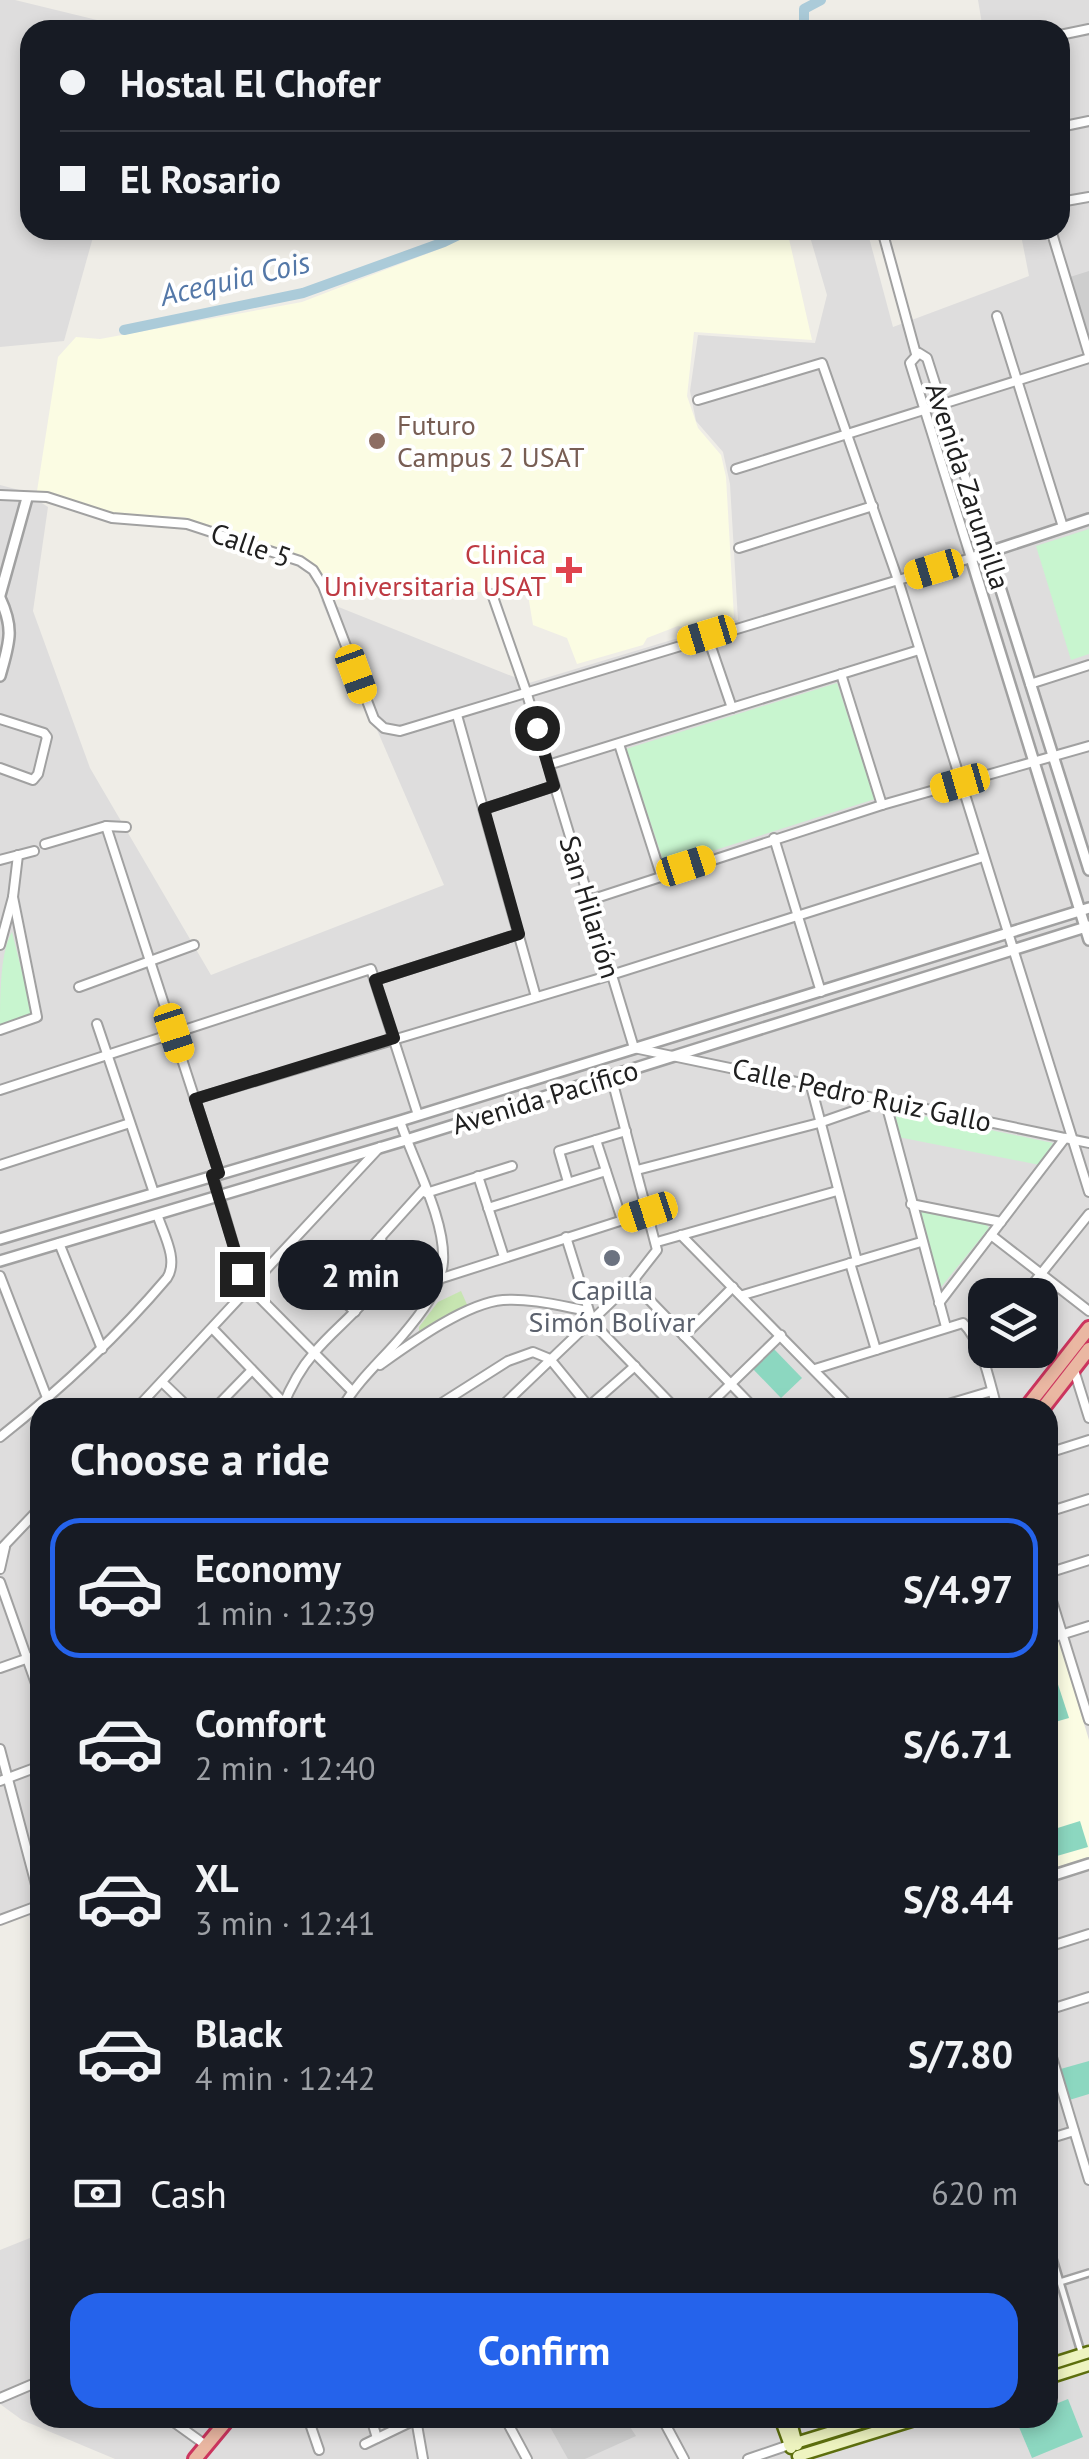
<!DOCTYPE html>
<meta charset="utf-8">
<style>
:root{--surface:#171b24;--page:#242831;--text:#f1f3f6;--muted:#9ea1a6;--line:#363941;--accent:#2563eb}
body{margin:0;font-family:"PT Sans",sans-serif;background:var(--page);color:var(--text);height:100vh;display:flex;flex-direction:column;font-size:38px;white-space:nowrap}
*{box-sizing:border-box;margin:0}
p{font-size:32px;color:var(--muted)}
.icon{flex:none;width:55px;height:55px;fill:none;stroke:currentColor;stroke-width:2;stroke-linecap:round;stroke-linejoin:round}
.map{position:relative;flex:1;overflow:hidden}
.panel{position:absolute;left:30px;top:1398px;width:1028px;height:1030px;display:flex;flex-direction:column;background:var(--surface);border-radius:30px;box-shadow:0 5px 15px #0003}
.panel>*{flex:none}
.guide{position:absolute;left:20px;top:20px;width:1050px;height:220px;border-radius:30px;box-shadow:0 5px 15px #0003;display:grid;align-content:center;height:220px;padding:0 40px;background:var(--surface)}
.fabs{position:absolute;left:968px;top:1278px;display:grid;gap:20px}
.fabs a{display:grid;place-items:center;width:90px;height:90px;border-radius:20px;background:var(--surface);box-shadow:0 5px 15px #0003;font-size:50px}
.end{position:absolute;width:45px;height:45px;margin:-22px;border:12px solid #202020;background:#fff;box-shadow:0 0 0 5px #fff}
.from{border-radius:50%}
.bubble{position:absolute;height:70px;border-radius:30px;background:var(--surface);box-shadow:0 5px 15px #0003;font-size:32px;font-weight:800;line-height:70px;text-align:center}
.car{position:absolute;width:30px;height:60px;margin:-30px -15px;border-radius:12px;box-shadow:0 0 8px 2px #0007;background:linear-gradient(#f5c518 24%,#345 0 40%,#f5c518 0 76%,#345 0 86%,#f5c518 0)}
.guide b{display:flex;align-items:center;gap:35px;height:95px;font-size:38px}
.guide b+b{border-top:2px solid var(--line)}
.guide i{width:25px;height:25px;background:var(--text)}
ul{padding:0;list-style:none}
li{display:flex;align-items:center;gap:30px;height:140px;margin:0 20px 15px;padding:0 20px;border:5px solid transparent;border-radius:30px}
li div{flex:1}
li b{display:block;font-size:38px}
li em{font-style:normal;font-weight:800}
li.current{border-color:var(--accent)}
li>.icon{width:90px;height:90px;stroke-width:1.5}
h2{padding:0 40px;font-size:45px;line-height:120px}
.pay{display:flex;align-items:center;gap:25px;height:110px;padding:0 40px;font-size:38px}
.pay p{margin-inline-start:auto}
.primary-button{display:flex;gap:20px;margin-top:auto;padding:20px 40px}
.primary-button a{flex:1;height:115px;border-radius:30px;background:var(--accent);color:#fff;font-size:40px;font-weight:800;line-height:115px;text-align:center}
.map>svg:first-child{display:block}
.residential{fill:#dedddd;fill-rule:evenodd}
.education{fill:#fbfce3}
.religious{fill:#cecece}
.grass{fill:#c7e5b1}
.park{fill:#c8f5cf}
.pitch{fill:#8cd7c0}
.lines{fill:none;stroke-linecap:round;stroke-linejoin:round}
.canal{stroke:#abcbd9;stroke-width:10}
.pedestrian-casing{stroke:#a1a1a1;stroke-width:10}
.minor-casing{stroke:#a1a1a1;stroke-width:12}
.tertiary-casing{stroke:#a1a1a1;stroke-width:14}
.secondary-casing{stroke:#5d6f0e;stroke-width:15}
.trunk-casing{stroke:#cc355e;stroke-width:18}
.pedestrian{stroke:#fff;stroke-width:5}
.minor{stroke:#fff;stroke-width:8}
.tertiary{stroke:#fff;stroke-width:9}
.secondary{stroke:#eef4c0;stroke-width:10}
.trunk{stroke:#eab7a2;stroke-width:12}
.route{stroke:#202020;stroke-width:12}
.education-dot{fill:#8d6e63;stroke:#fff;stroke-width:4}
.health-dot{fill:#e0444e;stroke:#fff;stroke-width:4}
.worship-dot{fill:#6b7280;stroke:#fff;stroke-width:4}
.labels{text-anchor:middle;stroke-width:8;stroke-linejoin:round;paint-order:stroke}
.education-label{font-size:28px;fill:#785e54;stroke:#fff;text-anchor:start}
.street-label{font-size:28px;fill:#202020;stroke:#fff}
.health-label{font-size:28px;fill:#be3a42;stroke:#fff;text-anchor:end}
.worship-label{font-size:28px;fill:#5b616d;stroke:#fff}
.water-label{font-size:30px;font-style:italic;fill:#5478a8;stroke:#fff}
</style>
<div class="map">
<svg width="1089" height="2459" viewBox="0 0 1089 2459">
<rect width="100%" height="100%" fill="#efede7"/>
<g class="residential">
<path d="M0,0H15L138,30H30V230H95L64,341L0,347Z"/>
<path d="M978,0H1089V2459H115L22,2420L0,2404V2250L40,2234V2418H1048V1408H40V1951L26,1906L0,1916V485L23,491L48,507L33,611L90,768L211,975L444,885L321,600L529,683L738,620L730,484L723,452L696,421L690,391L698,335L815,343L827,295L808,230H867L893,327L1029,276L1020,230H1060V30H983ZM985,1295H1040V1350H985Z"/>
</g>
<g class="education">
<path d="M479,230H787L812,340L694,332L687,396L698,428L721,455L726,477L734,618L695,630L678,626L647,638L643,645L577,664L567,638L533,625L527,589L335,600L318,569L304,558L184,517L115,514L37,491L58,357L76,337L100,339L302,302L442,248Z"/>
<path d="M1059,1641L1089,1740V1857L1048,1870V1644Z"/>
</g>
<g class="religious">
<path d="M1089,271V340L1070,277Z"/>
<path d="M545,2418H624L636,2436L585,2459H568Z"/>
</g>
<path class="grass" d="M461,1291L469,1309L419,1333V1327L438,1302Z"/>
<g class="park">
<path d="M1089,529V654L1071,660L1036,546Z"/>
<path d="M837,683L875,799L665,866L626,749Z"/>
<path d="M12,932L32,1012L28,1016L0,1025C0,998 0,951 12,932Z"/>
<path d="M895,1110L1053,1143L1040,1165L898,1137Z"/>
<path d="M921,1211L986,1224L989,1228L941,1287L936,1284L918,1216Z"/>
<path d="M376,1247L375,1280L353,1308L336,1290Z"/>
</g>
<g class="pitch">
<path d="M773,1348L802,1378L781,1398L752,1368Z"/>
<path d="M1048,1654L1069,1718L1048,1724Z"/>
<path d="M1080,1821L1088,1847L1050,1858L1048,1831Z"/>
<path d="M1089,2061V2094L1066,2101L1057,2070Z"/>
<path d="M1068,2399L1083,2437L1032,2458L1016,2420L1048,2418V2407Z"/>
</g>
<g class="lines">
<g class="canal">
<path d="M804,30V9L821,0"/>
<path d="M124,330L303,293L444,242L469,230"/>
</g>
<g class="pedestrian-casing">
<g id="pedestrian">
<path d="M1048,2242L1081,2352"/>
<path d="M1060,2282L1089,2273"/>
</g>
</g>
<g class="minor-casing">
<g id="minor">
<path d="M1060,35L1089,29"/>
<path d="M1060,127L1089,121"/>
<path d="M1060,202L1089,197"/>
<path d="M882,230L916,354"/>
<path d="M1051,230L1089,355"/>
<path d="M997,316L1063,527"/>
<path d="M698,400L822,363L898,580L1089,1192"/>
<path d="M736,469L1089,358"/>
<path d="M0,495L47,497L112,518L187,524L300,561L313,570L323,586L374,719L384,728L400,731L971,558L910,363L919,353L927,358L989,552"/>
<path d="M739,548L873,506"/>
<path d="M492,594L526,691L634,1048L1089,1143"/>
<path d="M707,635L732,708"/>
<path d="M841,674L882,805"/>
<path d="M1030,684L1089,665"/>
<path d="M457,715L536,997"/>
<path d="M0,719L44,733L47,737L38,774L33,780L0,768"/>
<path d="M619,744L661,875"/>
<path d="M548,765L919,650"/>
<path d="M484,809L554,786"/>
<path d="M106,826L219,1173"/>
<path d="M774,838L821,992"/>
<path d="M45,844L106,826L126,827"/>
<path d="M0,860L34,851"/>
<path d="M587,901L882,805L1089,746"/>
<path d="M0,945L13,897L18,855"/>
<path d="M375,980L519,934"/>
<path d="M79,987L194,945"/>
<path d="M97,1024L154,1193"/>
<path d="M0,1030L37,1017L13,897"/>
<path d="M810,1082L857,1261"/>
<path d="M0,1090L371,969L418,1115"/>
<path d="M195,1099L611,975L983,857"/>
<path d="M596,1140L622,1220"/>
<path d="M0,1165L130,1123"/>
<path d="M637,1170L819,1123L885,1100L946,1327"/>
<path d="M213,1175L242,1274L251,1289L352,1391"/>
<path d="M478,1176L504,1257"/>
<path d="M568,1182L559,1151L626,1131"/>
<path d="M426,1193L512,1166"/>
<path d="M911,1204L1001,1222"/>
<path d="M488,1208L606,1171"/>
<path d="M681,1235L851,1408"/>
<path d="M991,1235L1089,1311"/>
<path d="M566,1237L590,1314"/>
<path d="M657,1242L837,1191"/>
<path d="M59,1243L102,1349"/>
<path d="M290,1247L355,1312"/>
<path d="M850,1263L876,1350"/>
<path d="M0,1276L51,1408"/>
<path d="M439,1279L648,1212"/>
<path d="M632,1282L754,1408"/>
<path d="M333,1290L425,1188"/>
<path d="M743,1295L921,1242"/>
<path d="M1024,1295L1089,1214"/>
<path d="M939,1303L1065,1138"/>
<path d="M591,1321L675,1408"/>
<path d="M213,1329L284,1403"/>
<path d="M684,1336L733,1287"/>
<path d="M380,1365C411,1343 466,1303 503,1300C531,1298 561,1306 588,1311"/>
<path d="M815,1369L963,1323C983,1344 989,1380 997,1408"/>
<path d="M1074,1370L1089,1418"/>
<path d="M162,1382L189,1408"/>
<path d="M137,1408L380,1147"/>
<path d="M215,1408L252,1370"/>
<path d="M282,1408C290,1388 300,1369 314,1353C346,1314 390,1296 381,1237"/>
<path d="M342,1408C358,1380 382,1360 402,1336C419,1316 441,1289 443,1262C446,1220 413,1161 400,1121"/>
<path d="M434,1408L508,1361L533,1352L550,1359L590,1408"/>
<path d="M500,1408L632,1282L657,1250L611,1076"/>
<path d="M587,1408L635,1366"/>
<path d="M706,1408L781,1335"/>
<path d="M935,1408L992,1391"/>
<path d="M0,1437C61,1389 117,1337 167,1278C179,1260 163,1233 157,1214"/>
<path d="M1048,1453L1089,1440"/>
<path d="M1048,1512L1089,1499"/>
<path d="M0,1550L40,1508"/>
<path d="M0,1569L5,1547"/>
<path d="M1048,1573L1089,1560"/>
<path d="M0,1582L40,1695"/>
<path d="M1048,1588L1089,1720"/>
<path d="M1048,1639L1089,1626"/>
<path d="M0,1668L40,1654"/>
<path d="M0,1749L40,1900"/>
<path d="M0,1781L40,1766"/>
<path d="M0,1920L40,1905"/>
<path d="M1048,1947L1089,1934"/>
<path d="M1048,2010L1089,1997"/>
<path d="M1048,2044L1089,2180"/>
<path d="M1048,2139L1074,2131"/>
<path d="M0,2398L40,2381"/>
<path d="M168,2418L207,2446"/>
<path d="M308,2418L319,2450"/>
<path d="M371,2418L377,2438"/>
<path d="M505,2418L527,2459"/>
<path d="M662,2418L684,2459"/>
<path d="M416,2419L423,2459"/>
<path d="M365,2444L419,2418"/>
<path d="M748,2459L789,2445"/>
</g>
</g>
<g class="tertiary-casing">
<g id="tertiary">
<path d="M1089,519L971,558L1089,940"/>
<path d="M989,552L1089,870"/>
<path d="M0,595L27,498"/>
<path d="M0,598C15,630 9,643 0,676"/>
<path d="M0,1239L400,1121L1089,908"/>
<path d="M0,1261L406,1140L1089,926"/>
<path d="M1048,1877L1089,1864"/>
</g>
</g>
<g class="secondary-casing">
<g id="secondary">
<path d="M1048,2365L1089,2352"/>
<path d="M1048,2378L1089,2365"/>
<path d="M780,2418L791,2448"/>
<path d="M790,2418L797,2445"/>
<path d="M789,2445L877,2418"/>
<path d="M798,2456L921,2418"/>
</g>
</g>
<g class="trunk-casing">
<g id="trunk">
<path d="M1026,1408L1089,1328"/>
<path d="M1043,1408L1089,1349"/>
<path d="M195,2459L229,2418"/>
</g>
</g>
<use href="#pedestrian" class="pedestrian"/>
<use href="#minor" class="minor"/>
<use href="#tertiary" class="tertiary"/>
<use href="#secondary" class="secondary"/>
<use href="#trunk" class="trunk"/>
</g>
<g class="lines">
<path class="route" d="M242,1274L212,1175L219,1173L195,1099L394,1038L375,980L519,934L484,809L554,786L537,728"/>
</g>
<circle class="education-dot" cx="377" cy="441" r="10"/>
<path class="health-dot" d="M564 555h10v10h10v10h-10v10h-10v-10h-10v-10h10z"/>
<circle class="worship-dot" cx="612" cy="1258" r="10"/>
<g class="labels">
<g class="education-label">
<text x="397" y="435">Futuro<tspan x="397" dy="32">Campus 2 USAT</tspan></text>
</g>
<g class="street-label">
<text transform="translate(968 486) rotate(72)" y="10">Avenida Zarumilla</text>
<text transform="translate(251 545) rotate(19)" y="10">Calle 5</text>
<text transform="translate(590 907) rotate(73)" y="10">San Hilarión</text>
<text transform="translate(862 1095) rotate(12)" y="10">Calle Pedro Ruiz Gallo</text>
<text transform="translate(545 1097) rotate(-17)" y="10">Avenida Pacífico</text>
</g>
<g class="health-label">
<text x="546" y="564">Clinica<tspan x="546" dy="32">Universitaria USAT</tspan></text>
</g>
<g class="worship-label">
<text x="612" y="1300">Capilla<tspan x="612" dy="32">Simón Bolívar</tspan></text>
</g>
<g class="water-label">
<text transform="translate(235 279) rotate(-13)" y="10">Acequia Cois</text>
</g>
</g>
</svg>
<div class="fabs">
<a><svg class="icon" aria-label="layers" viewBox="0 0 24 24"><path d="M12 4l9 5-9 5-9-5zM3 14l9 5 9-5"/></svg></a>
</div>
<i class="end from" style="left:537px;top:728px"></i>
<i class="end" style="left:242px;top:1274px"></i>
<div class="bubble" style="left:278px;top:1240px;width:165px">2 min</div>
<i class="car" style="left:934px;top:569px;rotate:253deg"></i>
<i class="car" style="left:707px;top:635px;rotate:253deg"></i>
<i class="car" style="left:356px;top:674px;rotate:160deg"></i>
<i class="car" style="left:960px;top:783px;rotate:254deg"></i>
<i class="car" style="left:686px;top:866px;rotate:72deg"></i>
<i class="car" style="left:174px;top:1033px;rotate:162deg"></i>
<i class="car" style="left:648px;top:1212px;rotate:252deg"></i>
<div class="guide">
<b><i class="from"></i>Hostal El Chofer</b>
<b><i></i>El Rosario</b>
</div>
<section class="panel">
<h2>Choose a ride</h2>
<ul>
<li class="current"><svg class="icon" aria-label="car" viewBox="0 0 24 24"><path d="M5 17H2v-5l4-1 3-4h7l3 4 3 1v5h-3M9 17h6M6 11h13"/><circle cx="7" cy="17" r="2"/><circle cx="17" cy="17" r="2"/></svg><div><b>Economy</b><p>1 min · 12:39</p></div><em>S/4.97</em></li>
<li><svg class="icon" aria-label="car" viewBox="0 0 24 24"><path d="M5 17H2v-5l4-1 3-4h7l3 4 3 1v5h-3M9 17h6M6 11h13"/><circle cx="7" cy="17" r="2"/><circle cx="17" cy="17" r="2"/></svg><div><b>Comfort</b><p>2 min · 12:40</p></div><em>S/6.71</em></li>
<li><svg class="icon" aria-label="car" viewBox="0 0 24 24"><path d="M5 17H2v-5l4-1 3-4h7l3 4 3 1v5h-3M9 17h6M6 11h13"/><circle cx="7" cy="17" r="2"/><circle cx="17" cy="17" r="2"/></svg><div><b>XL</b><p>3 min · 12:41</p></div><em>S/8.44</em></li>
<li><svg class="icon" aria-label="car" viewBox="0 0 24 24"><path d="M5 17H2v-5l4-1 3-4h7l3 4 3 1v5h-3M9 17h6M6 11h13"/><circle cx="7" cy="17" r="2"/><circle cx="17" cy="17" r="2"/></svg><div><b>Black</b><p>4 min · 12:42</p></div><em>S/7.80</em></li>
</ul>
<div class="pay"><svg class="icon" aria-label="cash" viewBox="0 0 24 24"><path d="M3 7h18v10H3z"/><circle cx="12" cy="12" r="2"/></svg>Cash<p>620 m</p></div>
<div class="primary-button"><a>Confirm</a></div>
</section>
</div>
